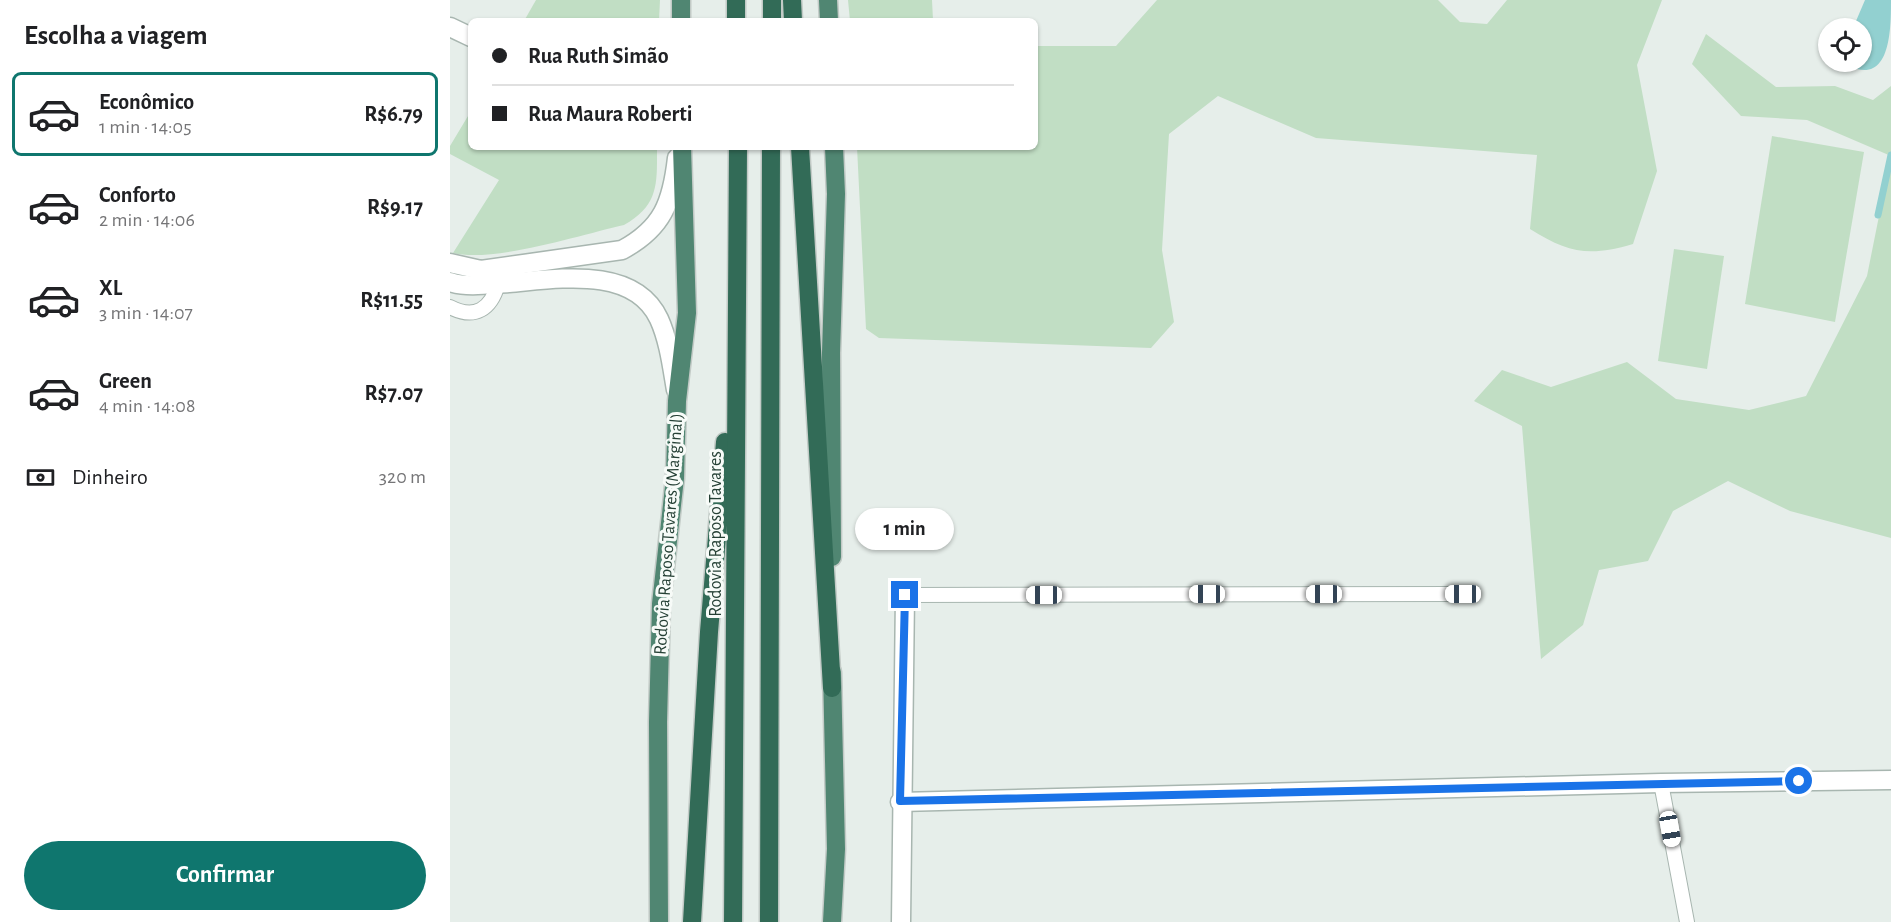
<!DOCTYPE html>
<html lang="pt">
<meta charset="utf-8">
<style>
:root{--surface:#fff;--page:#f6f6f6;--text:#202124;--muted:#757577;--line:#e0e0e0;--accent:#0f766e}
body{margin:0;font-family:"Alegreya Sans",sans-serif;background:var(--page);color:var(--text);height:100vh;display:flex;flex-direction:column;font-size:22px;white-space:nowrap}
*{box-sizing:border-box;margin:0}
p{font-size:20px;color:var(--muted)}
.icon{flex:none;width:33px;height:33px;fill:none;stroke:currentColor;stroke-width:2;stroke-linecap:round;stroke-linejoin:round}
.map{position:relative;flex:1;overflow:hidden}
.details{display:flex;flex-direction:column;background:var(--surface);width:450px}
.details>*{flex:none}
.banner{position:absolute;left:18px;top:18px;width:570px;height:132px;border-radius:9px;box-shadow:0 2px 4px #0004;display:grid;align-content:center;height:132px;padding:0 24px;background:var(--surface)}
.controls{position:absolute;left:1368px;top:18px;display:grid;gap:12px}
.controls a{display:grid;place-items:center;width:54px;height:54px;border-radius:50%;background:var(--surface);box-shadow:0 2px 4px #0004;font-size:30px}
.end{position:absolute;width:27px;height:27px;margin:-14px;border:8px solid #1a73e8;background:#fff;box-shadow:0 0 0 3px #fff}
.from{border-radius:50%}
.bubble{position:absolute;height:42px;border-radius:21px;background:var(--surface);box-shadow:0 2px 4px #0004;font-size:20px;font-weight:600;line-height:42px;text-align:center}
.car{position:absolute;width:18px;height:36px;margin:-18px -9px;border-radius:8px;box-shadow:0 0 4px 2px #0007;background:linear-gradient(#fff 24%,#345 0 40%,#fff 0 76%,#345 0 86%,#fff 0)}
.banner b{display:flex;align-items:center;gap:21px;height:57px;font-size:22px}
.banner b+b{border-top:2px solid var(--line)}
.banner i{width:15px;height:15px;background:var(--text)}
ul{padding:0;list-style:none}
li{display:flex;align-items:center;gap:18px;height:84px;margin:0 12px 9px;padding:0 12px;border:3px solid transparent;border-radius:9px}
li div{flex:1}
li b{display:block;font-size:22px}
li em{font-style:normal;font-weight:600}
li.active{border-color:var(--accent)}
li>.icon{width:54px;height:54px;stroke-width:1.5}
h2{padding:0 24px;font-size:27px;line-height:72px}
.pay{display:flex;align-items:center;gap:15px;height:66px;padding:0 24px;font-size:22px}
.pay p{margin-inline-start:auto}
.cta{display:flex;gap:12px;margin-top:auto;padding:12px 24px}
.cta a{flex:1;height:69px;border-radius:36px;background:var(--accent);color:#fff;font-size:24px;font-weight:600;line-height:69px;text-align:center}
main{display:flex;flex:1;min-height:0}
.map>svg:first-child{display:block}
.green{fill:#c1dec4}
.water{fill:#92d0d0}
.lines{fill:none;stroke-linecap:round;stroke-linejoin:round}
.stream{stroke:#92d0d0;stroke-width:7}
.service-casing{stroke:#a8b6b0;stroke-width:16}
.minor-casing{stroke:#a8b6b0;stroke-width:21}
.trunk-casing{stroke:#c2cac6;stroke-width:21}
.motorway-casing{stroke:#c2cac6;stroke-width:21}
.service{stroke:#fff;stroke-width:14}
.minor{stroke:#fff;stroke-width:18}
.trunk{stroke:#508672;stroke-width:18}
.motorway{stroke:#326b57;stroke-width:18}
.route{stroke:#1a73e8;stroke-width:8}
.labels{text-anchor:middle;stroke-width:6;stroke-linejoin:round;paint-order:stroke}
.street-label{font-size:18px;fill:#254035;stroke:#f7fbf8}
</style>
<main>
<section class="details">
<h2>Escolha a viagem</h2>
<ul>
<li class="active"><svg class="icon" aria-label="car" viewBox="0 0 24 24"><path d="M5 17H2v-5l4-1 3-4h7l3 4 3 1v5h-3M9 17h6M6 11h13"/><circle cx="7" cy="17" r="2"/><circle cx="17" cy="17" r="2"/></svg><div><b>Econômico</b><p>1 min · 14:05</p></div><em>R$6.79</em></li>
<li><svg class="icon" aria-label="car" viewBox="0 0 24 24"><path d="M5 17H2v-5l4-1 3-4h7l3 4 3 1v5h-3M9 17h6M6 11h13"/><circle cx="7" cy="17" r="2"/><circle cx="17" cy="17" r="2"/></svg><div><b>Conforto</b><p>2 min · 14:06</p></div><em>R$9.17</em></li>
<li><svg class="icon" aria-label="car" viewBox="0 0 24 24"><path d="M5 17H2v-5l4-1 3-4h7l3 4 3 1v5h-3M9 17h6M6 11h13"/><circle cx="7" cy="17" r="2"/><circle cx="17" cy="17" r="2"/></svg><div><b>XL</b><p>3 min · 14:07</p></div><em>R$11.55</em></li>
<li><svg class="icon" aria-label="car" viewBox="0 0 24 24"><path d="M5 17H2v-5l4-1 3-4h7l3 4 3 1v5h-3M9 17h6M6 11h13"/><circle cx="7" cy="17" r="2"/><circle cx="17" cy="17" r="2"/></svg><div><b>Green</b><p>4 min · 14:08</p></div><em>R$7.07</em></li>
</ul>
<div class="pay"><svg class="icon" aria-label="cash" viewBox="0 0 24 24"><path d="M3 7h18v10H3z"/><circle cx="12" cy="12" r="2"/></svg>Dinheiro<p>320 m</p></div>
<div class="cta"><a>Confirmar</a></div>
</section>
<div class="map">
<svg width="1441" height="922" viewBox="0 0 1441 922">
<rect width="100%" height="100%" fill="#e6eeea"/>
<g class="green">
<path d="M86,0H210L209,21H74Z"/>
<path d="M398,0H482L483,20L485,21H400Z"/>
<path d="M707,0H988L1010,22L1037,24L1057,0H1212L1187,65L1207,171L1183,244C1139,257 1118,253 1080,229L1087,155L866,138L768,96L719,134L712,250L724,322L701,348L429,338L416,329L407,147H585V46H666Z"/>
<path d="M1256,34L1326,87L1385,86L1423,100L1441,86V538L1340,511L1278,481L1223,511L1198,561L1149,570L1133,625L1091,659L1072,426L1024,401L1052,370L1101,387L1177,362L1226,399L1299,410L1356,396L1417,276L1441,156L1357,120L1291,116L1242,64Z"/>
<path d="M21,111V147H207C207,184 209,205 174,225C130,235 43,263 3,253L49,180L0,154V146Z"/>
<path d="M1322,136L1414,152L1385,322L1295,304Z"/>
<path d="M1224,249L1274,256L1257,369L1208,361Z"/>
</g>
<path class="water" d="M1415,0H1441C1441,27 1441,78 1407,69L1403,62H1412V28H1403Z"/>
<g class="lines">
<path class="stream" d="M1428,215L1441,155"/>
<g class="service-casing">
<g id="service">
<path d="M0,307C25,320 41,309 48,284"/>
<path d="M455,595L1013,594"/>
<path d="M1211,783L1237,922"/>
</g>
</g>
<g class="minor-casing">
<g id="minor">
<path d="M0,27L21,37"/>
<path d="M0,263L31,270L172,250C213,228 222,202 227,158"/>
<path d="M0,282C17,288 41,284 59,283C107,279 184,265 209,319C219,341 222,367 226,390"/>
<path d="M450,802L1211,783L1441,780"/>
<path d="M451,922L455,595"/>
</g>
</g>
<g class="trunk-casing">
<g id="trunk">
<path d="M378,0L379,21"/>
<path d="M231,21V0"/>
<path d="M382,557L381,353L386,194L384,147"/>
<path d="M209,922L208,722L211,604L225,478L227,401L237,313L232,147"/>
<path d="M382,922L386,849L382,672"/>
</g>
</g>
<g class="motorway-casing">
<g id="motorway">
<path d="M286,0V21"/>
<path d="M342,0L343,21"/>
<path d="M322,21V0"/>
<path d="M350,147L382,688"/>
<path d="M242,922L259,632L275,442"/>
<path d="M283,922L288,147"/>
<path d="M319,922L321,147"/>
</g>
</g>
<use href="#service" class="service"/>
<use href="#minor" class="minor"/>
<use href="#trunk" class="trunk"/>
<use href="#motorway" class="motorway"/>
</g>
<g class="lines">
<path class="route" d="M455,595L450,801L1349,781"/>
</g>
<g class="labels">
<g class="street-label">
<text transform="translate(218 534) rotate(-86)" y="6">Rodovia Raposo Tavares (Marginal)</text>
<text transform="translate(265 534) rotate(-90)" y="6">Rodovia Raposo Tavares</text>
</g>
</g>
</svg>
<div class="controls">
<a><svg class="icon" aria-label="locate" viewBox="0 0 24 24"><circle cx="12" cy="12" r="6"/><path d="M12 2v4M12 18v4M2 12h4M18 12h4"/></svg></a>
</div>
<i class="end from" style="left:1349px;top:781px"></i>
<i class="end" style="left:455px;top:595px"></i>
<div class="bubble" style="left:405px;top:508px;width:99px">1 min</div>
<i class="car" style="left:757px;top:594px;rotate:270deg"></i>
<i class="car" style="left:874px;top:594px;rotate:270deg"></i>
<i class="car" style="left:1013px;top:594px;rotate:270deg"></i>
<i class="car" style="left:594px;top:595px;rotate:270deg"></i>
<i class="car" style="left:1220px;top:829px;rotate:170deg"></i>
<div class="banner">
<b><i class="from"></i>Rua Ruth Simão</b>
<b><i></i>Rua Maura Roberti</b>
</div>
</div>
</main>
